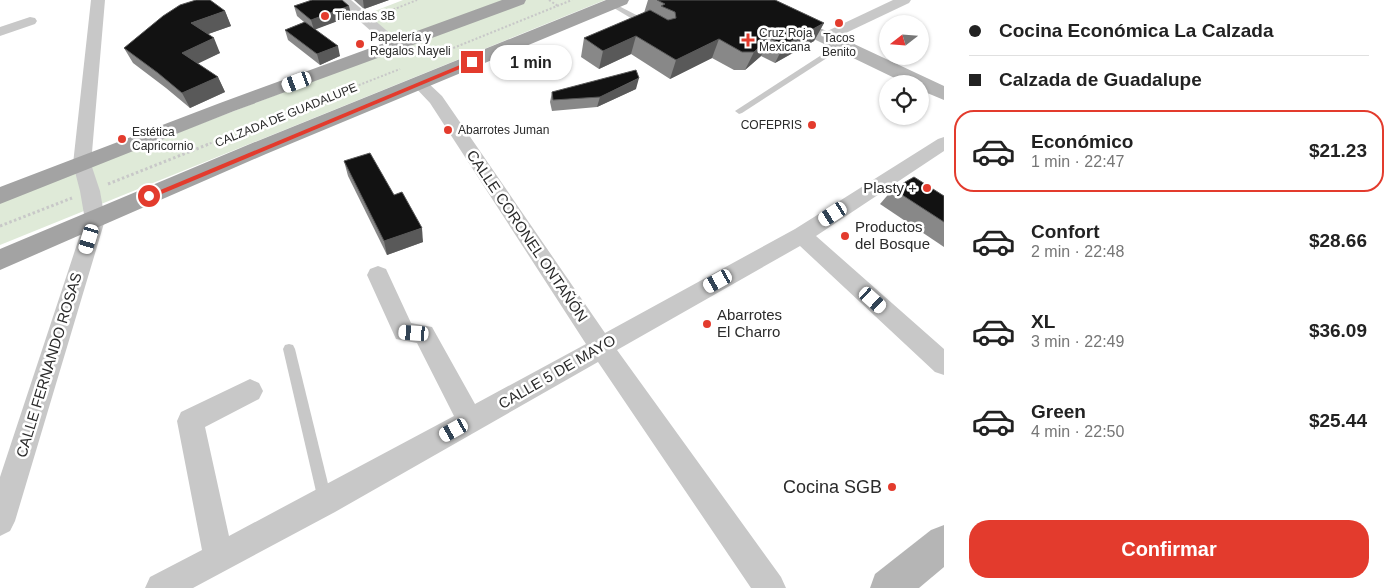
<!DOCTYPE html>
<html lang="es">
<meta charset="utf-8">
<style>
:root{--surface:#fff;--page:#f6f6f6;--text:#222;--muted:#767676;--line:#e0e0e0;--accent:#e33b2d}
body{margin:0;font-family:Arial,sans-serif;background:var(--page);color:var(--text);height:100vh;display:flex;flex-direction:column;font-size:19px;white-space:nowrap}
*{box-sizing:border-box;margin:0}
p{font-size:16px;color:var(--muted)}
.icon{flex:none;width:28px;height:28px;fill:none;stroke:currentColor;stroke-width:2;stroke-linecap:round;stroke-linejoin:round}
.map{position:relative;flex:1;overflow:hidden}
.details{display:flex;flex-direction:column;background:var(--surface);width:450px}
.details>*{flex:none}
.guide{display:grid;align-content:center;height:110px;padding:0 25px;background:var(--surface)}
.needle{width:32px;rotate:253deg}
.tools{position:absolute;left:879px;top:15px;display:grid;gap:10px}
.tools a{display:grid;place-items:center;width:50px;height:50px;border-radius:50%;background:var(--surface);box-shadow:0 1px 4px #0004;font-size:25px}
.end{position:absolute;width:22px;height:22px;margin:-11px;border:6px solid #e33b2d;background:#fff;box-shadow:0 0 0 2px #fff}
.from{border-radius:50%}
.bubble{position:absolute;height:35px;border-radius:18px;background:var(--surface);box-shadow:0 1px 4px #0004;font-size:16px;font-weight:800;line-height:35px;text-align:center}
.car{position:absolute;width:15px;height:30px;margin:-15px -8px;border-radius:6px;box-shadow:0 0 4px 1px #0007;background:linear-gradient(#fff 24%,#345 0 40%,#fff 0 76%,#345 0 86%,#fff 0)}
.guide b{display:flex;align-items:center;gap:18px;height:48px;font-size:19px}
.guide b+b{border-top:1px solid var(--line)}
.guide i{width:12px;height:12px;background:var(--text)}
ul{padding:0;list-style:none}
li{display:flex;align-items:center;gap:15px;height:82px;margin:0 10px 8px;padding:0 15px;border:2px solid transparent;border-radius:20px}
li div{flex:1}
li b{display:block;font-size:19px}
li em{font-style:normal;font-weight:800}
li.current{border-color:var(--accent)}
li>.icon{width:45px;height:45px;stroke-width:1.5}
.primary-button{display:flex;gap:10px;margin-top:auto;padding:10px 25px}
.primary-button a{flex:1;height:58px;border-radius:20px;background:var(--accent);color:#fff;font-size:20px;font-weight:800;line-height:58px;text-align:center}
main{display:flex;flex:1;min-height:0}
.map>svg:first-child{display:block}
.green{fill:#dfead8}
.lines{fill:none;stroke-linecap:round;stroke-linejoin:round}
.path-far1{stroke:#c8c8c8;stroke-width:2;stroke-dasharray:2 2;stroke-linecap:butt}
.path{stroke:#c8c8c8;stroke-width:3;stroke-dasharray:2.5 2.5;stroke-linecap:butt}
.lane{fill:#c8c8c8;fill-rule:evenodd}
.street{fill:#c8c8c8;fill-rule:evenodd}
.secondary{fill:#b5b5b5;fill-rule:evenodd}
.primary{fill:#a3a3a3;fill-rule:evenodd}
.wall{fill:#888}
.shaded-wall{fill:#595959}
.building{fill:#121212;stroke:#595959}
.route{fill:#e33b2d}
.poi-dot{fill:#e33b2d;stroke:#fff;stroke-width:2}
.labels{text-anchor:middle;stroke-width:5;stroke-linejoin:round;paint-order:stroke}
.far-poi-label{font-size:12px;fill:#2b2b2b;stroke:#fff;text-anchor:start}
.far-street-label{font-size:12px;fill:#2b2b2b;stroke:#fff}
.poi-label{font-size:15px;fill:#2b2b2b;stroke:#fff;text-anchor:start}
.street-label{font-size:15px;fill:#2b2b2b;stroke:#fff}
.near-poi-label{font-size:18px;fill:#2b2b2b;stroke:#fff;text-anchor:end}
</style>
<main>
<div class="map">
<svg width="944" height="588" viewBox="0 0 944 588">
<rect width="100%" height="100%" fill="#fff"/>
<g class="green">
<path d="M403,0H518L395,45L362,16Z"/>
<path d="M523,0H605L0,245V201Z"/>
</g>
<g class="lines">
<g class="path-far1">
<path d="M549,0L558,6"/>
<path d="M382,14L417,0"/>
<path d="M431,57L572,0"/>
<path d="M206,145L400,69"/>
</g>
<g class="path">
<path d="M108,184L209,144"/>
<path d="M0,226L72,198"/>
</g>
<g class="lane">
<path d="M611,2L650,22L651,24L644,26L609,5L608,4Z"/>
<path d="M840,43L847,45L742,113L739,114L735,111Z"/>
<path d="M289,344L293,345L295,349L332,500L330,505L325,507L320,505L318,500L283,349L285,345Z"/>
</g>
<g class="street">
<path d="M91,0H105L91,164L100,191L105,220L15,521L10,531L0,536V477L85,220L80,191L73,164Z"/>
<path d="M336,0H351L400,42L402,45L400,48H390Z"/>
<path d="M893,0H911L909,3L831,40H821L819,37L821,34Z"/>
<path d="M30,17L35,18L37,21L35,24L0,36V27Z"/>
<path d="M420,79L426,81L442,96L605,333L795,229L938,139L944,137V151L816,236L944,349V375L935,372L800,246L617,350L781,577L786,588H751L598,362L335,512L193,588H145L150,577L202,550L177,421L181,412L250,379L259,383L263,391L259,399L205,427L229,536L454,416L417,343L396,339L367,275L370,269L378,266L386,269L411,323L432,327L475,404L586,344L430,103L412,84L414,81Z"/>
</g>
<g class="secondary">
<path d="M739,0H760L944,86V100L920,90V84H907L741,4Z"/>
<path d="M944,525V567L919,588H870L875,574L931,530Z"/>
</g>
<g class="primary">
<path d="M502,0H526L524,4L234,111L0,204V187L220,103Z"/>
<path d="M606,0H629L627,4L266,154L0,270V249L250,144Z"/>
</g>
</g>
<g class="wall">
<path d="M354,0H389L364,9Z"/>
<path d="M648,0H775L824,23L814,41L775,63L761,56L745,70H734L712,58L670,79L631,54L599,69L581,57L584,38L644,13Z"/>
<path d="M294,6H349L351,16L315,29L340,56L320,65L288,40L285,30L304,22L297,16Z"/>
<path d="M225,11L231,26L208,34L220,53L197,63L218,77L225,92L190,108L166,88L133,63L124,48Z"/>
<path d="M636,89L597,107L552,111L550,102L552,92Z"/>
<path d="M344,161L394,195L423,242L387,255L348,176Z"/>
<path d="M893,189L944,196V247L880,204Z"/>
</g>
<g class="shaded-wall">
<path d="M363,0H389L364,9Z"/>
<path d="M349,6L351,16L314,30L311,20Z"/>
<path d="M225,11L231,26L197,38L191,23Z"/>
<path d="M824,23L814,41L775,63L784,45Z"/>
<path d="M636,36L631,54L599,69L603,51Z"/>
<path d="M214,38L220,53L189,68L182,53Z"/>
<path d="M769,38L761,56L745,70L754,52Z"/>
<path d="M719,39L712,58L670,79L676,60Z"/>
<path d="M338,46L340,56L320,65L317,54Z"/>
<path d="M218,77L225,92L190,108L182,93Z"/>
<path d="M639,78L636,89L597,107L600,97Z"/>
<path d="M422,228L423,242L387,255L384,241Z"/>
</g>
<g class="building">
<path d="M196,0H210L225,11L191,23L214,38L182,53L218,77L182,93L158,73L124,48L163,16L180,5Z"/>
<path d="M312,0H342L349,6L311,20L294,6Z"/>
<path d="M657,0H775L824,23L784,45L769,38L754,52H742L719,39L676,60L636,36L603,51L584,38L650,10L668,20L676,18L675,12L661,6L665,4Z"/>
<path d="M305,22L338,46L317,54L285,30Z"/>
<path d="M636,70L639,78L600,97L553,100L552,92Z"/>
<path d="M370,153L394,195L402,192L422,228L384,241L344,161Z"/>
<path d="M914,177L944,196V222L893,189Z"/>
</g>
<path class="route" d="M472,60L474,63L152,198L146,196Z"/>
<g class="poi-dot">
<circle cx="325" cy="16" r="5"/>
<circle cx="839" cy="23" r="5"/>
<path d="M745.5 32.5h5v5h5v5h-5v5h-5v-5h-5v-5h5z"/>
<circle cx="360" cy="44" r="5"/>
<circle cx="812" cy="125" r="5"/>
<circle cx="448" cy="130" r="5"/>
<circle cx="122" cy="139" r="5"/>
<circle cx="927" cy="188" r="5"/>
<circle cx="845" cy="236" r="5"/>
<circle cx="707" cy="324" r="5"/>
<circle cx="892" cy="487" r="5"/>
</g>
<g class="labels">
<g class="far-poi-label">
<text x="335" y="20">Tiendas 3B</text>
<text x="759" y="37">Cruz Roja<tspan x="759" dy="14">Mexicana</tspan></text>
<text x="370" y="41">Papelería y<tspan x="370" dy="14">Regalos Nayeli</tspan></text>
<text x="839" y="42" text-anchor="middle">Tacos<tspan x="839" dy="14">Benito</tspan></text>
<text x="802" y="129" text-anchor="end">COFEPRIS</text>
<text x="458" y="134">Abarrotes Juman</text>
<text x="132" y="136">Estética<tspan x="132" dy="14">Capricornio</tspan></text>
</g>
<g class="far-street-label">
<text transform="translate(286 115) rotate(-22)" y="4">CALZADA DE GUADALUPE</text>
</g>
<g class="poi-label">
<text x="917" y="193" text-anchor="end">Plasty +</text>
<text x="855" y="232">Productos<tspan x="855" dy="17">del Bosque</tspan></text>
<text x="717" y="320">Abarrotes<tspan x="717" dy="17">El Charro</tspan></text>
</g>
<g class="street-label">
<text transform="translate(527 236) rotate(56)" y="5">CALLE CORONEL ONTAÑÓN</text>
<text transform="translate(49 365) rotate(-73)" y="5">CALLE FERNANDO ROSAS</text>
<text transform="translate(557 372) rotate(-30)" y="5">CALLE 5 DE MAYO</text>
</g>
<g class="near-poi-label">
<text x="882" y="493">Cocina SGB</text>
</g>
</g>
</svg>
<div class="tools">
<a><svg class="needle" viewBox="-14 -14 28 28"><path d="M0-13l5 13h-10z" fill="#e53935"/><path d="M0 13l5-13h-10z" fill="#767676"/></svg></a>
<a><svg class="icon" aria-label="locate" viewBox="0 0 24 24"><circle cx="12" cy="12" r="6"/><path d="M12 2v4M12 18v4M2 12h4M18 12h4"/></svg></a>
</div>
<i class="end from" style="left:149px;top:196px"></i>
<i class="end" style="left:472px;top:62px"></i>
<div class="bubble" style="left:490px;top:45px;width:82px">1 min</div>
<i class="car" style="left:297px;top:82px;rotate:250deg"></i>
<i class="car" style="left:833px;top:214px;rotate:237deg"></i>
<i class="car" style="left:89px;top:239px;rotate:197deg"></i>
<i class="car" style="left:718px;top:281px;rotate:241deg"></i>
<i class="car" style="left:873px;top:300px;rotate:132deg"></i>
<i class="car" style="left:414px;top:333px;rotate:274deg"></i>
<i class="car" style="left:454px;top:430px;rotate:241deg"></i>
</div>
<section class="details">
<div class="guide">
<b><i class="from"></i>Cocina Económica La Calzada</b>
<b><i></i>Calzada de Guadalupe</b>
</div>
<ul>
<li class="current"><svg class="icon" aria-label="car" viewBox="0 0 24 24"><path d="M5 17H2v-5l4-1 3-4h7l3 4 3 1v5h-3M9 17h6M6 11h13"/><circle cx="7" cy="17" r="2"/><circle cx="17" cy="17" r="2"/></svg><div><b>Económico</b><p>1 min · 22:47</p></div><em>$21.23</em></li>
<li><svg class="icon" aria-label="car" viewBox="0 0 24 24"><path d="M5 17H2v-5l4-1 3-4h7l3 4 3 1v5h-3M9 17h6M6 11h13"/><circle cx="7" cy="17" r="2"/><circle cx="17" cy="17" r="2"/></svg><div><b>Confort</b><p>2 min · 22:48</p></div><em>$28.66</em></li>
<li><svg class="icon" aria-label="car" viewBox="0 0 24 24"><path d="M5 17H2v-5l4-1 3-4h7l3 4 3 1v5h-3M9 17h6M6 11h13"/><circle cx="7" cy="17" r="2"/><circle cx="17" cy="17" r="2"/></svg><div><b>XL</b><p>3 min · 22:49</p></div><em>$36.09</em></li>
<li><svg class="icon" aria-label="car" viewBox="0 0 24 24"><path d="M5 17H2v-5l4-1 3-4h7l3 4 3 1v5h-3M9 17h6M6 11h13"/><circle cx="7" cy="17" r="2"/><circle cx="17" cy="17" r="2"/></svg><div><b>Green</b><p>4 min · 22:50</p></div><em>$25.44</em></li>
</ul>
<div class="primary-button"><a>Confirmar</a></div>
</section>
</main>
